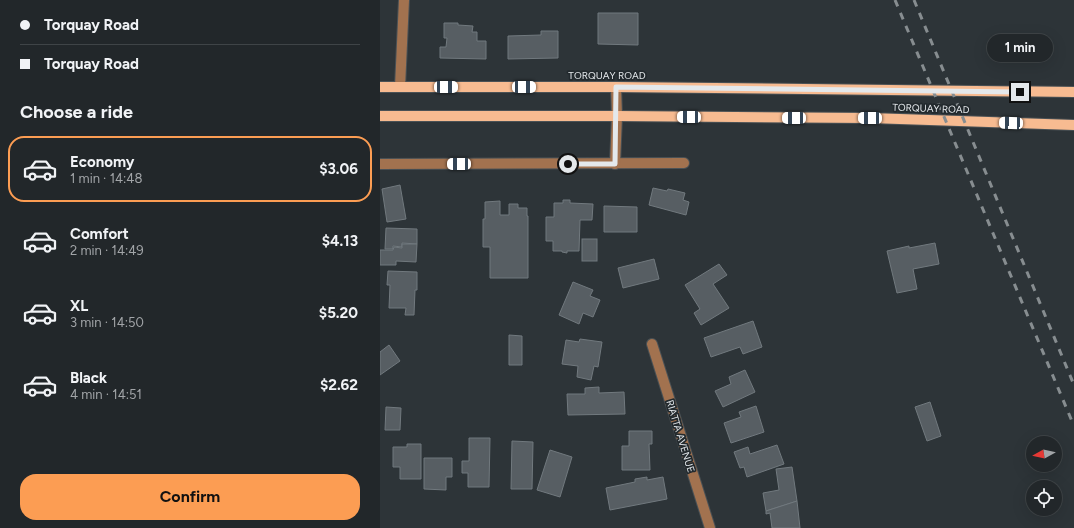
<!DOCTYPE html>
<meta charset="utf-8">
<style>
:root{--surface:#22272a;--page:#2e3336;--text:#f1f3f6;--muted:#a2a5a8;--line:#3f4447;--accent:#fc9d53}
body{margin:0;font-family:Figtree,sans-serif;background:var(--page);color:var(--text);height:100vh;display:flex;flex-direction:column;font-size:15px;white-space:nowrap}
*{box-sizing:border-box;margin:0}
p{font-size:13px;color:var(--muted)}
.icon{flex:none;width:22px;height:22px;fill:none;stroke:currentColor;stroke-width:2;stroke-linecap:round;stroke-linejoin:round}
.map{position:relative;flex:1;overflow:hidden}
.panel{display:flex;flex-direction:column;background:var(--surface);width:380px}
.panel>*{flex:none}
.banner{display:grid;align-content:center;height:88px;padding:0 20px;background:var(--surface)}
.needle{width:26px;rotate:262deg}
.fabs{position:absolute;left:646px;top:436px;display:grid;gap:8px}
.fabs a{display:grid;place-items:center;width:36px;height:36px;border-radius:50%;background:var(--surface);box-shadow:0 4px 16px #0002,0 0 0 1px var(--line);font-size:20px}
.end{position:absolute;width:18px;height:18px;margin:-9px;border:5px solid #e4e8eb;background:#111;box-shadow:0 0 0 2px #111}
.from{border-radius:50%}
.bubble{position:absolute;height:28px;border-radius:14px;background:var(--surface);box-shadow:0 4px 16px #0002,0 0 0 1px var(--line);font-size:13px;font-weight:700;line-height:28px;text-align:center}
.car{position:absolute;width:12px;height:24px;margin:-12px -6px;border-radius:5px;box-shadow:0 0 3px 1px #0007;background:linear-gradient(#fff 24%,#345 0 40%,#fff 0 76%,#345 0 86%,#fff 0)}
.banner b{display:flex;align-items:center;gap:14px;height:38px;font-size:15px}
.banner b+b{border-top:1px solid var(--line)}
.banner i{width:10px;height:10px;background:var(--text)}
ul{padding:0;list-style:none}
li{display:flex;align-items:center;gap:12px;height:66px;margin:0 8px 6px;padding:0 12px;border:2px solid transparent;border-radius:16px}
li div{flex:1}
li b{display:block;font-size:15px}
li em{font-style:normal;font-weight:700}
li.active{border-color:var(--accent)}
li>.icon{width:36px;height:36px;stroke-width:1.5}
h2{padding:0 20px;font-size:18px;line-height:48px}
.button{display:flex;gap:8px;margin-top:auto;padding:8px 20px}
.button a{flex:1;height:46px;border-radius:16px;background:var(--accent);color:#111;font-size:16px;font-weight:700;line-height:46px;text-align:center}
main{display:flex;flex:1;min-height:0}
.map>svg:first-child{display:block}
.building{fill:#575e63;stroke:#71797e}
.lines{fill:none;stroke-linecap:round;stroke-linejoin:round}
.minor-casing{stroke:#4a5155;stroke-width:12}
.major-casing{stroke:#4a5155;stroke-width:12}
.minor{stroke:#a2724f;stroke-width:10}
.major{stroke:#f7bb91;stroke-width:10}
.rail{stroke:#878d90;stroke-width:3;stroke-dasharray:7 7;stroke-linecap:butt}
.route{stroke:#e4e8eb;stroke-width:5}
.labels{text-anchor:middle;stroke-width:3.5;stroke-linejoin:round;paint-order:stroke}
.street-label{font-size:10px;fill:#e4e8eb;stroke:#232a2e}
</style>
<main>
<section class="panel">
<div class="banner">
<b><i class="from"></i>Torquay Road</b>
<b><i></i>Torquay Road</b>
</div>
<h2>Choose a ride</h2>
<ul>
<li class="active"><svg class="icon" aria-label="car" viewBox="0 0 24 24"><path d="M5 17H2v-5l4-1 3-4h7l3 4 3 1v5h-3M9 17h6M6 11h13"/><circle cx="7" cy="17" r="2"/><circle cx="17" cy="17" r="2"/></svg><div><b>Economy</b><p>1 min · 14:48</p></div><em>$3.06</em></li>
<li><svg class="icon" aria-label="car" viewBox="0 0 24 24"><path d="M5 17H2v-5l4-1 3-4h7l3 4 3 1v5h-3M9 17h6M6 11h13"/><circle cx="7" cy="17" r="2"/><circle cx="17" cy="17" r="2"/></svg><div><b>Comfort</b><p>2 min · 14:49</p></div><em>$4.13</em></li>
<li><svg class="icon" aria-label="car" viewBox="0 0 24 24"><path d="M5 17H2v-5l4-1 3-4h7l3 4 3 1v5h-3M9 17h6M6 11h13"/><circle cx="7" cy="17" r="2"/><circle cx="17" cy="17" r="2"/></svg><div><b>XL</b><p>3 min · 14:50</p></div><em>$5.20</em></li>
<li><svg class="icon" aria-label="car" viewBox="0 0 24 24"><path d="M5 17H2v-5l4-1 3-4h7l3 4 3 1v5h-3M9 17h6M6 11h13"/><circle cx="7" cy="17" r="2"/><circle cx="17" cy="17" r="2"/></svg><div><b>Black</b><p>4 min · 14:51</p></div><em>$2.62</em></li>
</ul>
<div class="button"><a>Confirm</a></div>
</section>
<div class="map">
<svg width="694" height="528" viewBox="0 0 694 528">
<rect width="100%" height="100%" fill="#2d3438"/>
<g class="building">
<path d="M218,13H258V45L218,44Z"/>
<path d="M64,23H78V25L93,26L92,32H97V41H106V59L60,58V47H66L67,38H64Z"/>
<path d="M161,31H178V58L128,59V36L161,35Z"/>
<path d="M20,185L26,219L7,222L2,189Z"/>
<path d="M273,188L287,191L288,189L305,193L303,200L309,202L306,215L269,205Z"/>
<path d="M183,200H190V203L213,204L212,220H200L199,251H187V253L182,252V251H173V241H166V217H174V203H183Z"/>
<path d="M120,201V215H129V204H138V208H147V216H148V278H110V247H103V219H105V202Z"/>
<path d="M224,206L257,207V232H224Z"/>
<path d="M6,228L37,229V244L22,243V247L13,246V249H5Z"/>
<rect x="202" y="239" width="15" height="22"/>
<path d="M555,243L559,264L533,269L537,289L517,293L507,251L529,246V248Z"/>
<path d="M22,244H37L36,262L16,261V265H0V250H13L14,247L22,248Z"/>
<path d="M274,259L279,279L243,288L238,268Z"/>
<path d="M339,264L347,275L333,284L349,308L321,325L314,313L320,309L305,285Z"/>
<path d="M8,271L37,272V290H35L34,315H25L26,308H9L10,285H7Z"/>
<path d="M193,282L213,290L210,296L220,300L213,317L203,313L199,324L179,315Z"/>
<path d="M373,321L382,347L363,354L360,347L331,357L324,338Z"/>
<path d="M129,335L142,336V365H129Z"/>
<path d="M200,339L222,342L218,367L214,366L211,380L197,377L198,366L182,364L186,340L199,342Z"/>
<path d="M9,345L20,361L0,375V352Z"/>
<path d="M365,370L375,392L343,407L335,391L351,384L349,377Z"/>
<path d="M219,387V393L244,392L245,414L188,415L187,394H205V388Z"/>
<path d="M550,402L561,436L547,441L535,407Z"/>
<path d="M376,406L384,432L351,443L344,423L361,417L359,412Z"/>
<path d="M6,407L21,408L20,430H5Z"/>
<path d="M249,431H272V444H269L270,470H242V446H249Z"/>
<path d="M89,438H110L109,487H88V473H82V461H89Z"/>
<path d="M132,441L153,442L152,489H131Z"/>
<path d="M27,444H41V479H20V467H13V447H27Z"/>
<path d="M397,445L404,464L367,477L364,467L360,468L354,452L368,447L370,454Z"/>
<path d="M170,450L192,457L180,497L157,490Z"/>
<path d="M44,458H72V477H66V490L44,489Z"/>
<path d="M412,467L417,501L386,511L383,493L399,490L396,469Z"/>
<path d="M267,477V480L283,477L287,499L230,510L226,488L255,482V479Z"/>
<path d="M417,501L420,528H392L390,513L386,514V511Z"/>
</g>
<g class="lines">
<g class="minor-casing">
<g id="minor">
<path d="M20,87L24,0"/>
<path d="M0,164L304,163"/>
<path d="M235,164L237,116L236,87"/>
<path d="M272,344L330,528"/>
</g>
</g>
<g class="major-casing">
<g id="major">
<path d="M0,87H236L694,92"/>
<path d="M0,116H237L490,118L694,125"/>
</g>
</g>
<use href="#minor" class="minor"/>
<use href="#major" class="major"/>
<g class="rail">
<path d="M515,0L694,426"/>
<path d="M534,0L694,385"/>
</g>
</g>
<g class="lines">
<path class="route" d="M188,164H235L236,87L640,92"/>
</g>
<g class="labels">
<g class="street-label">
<text x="227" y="79">TORQUAY ROAD</text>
<text transform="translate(551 108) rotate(2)" y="4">TORQUAY ROAD</text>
<text transform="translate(301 436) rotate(73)" y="4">RIATTA AVENUE</text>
</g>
</g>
</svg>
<div class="fabs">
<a><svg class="needle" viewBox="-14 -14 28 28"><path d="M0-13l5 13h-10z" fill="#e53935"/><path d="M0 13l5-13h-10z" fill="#a2a5a8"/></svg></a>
<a><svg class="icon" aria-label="locate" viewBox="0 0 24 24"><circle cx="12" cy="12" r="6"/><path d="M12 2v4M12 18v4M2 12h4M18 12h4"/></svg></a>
</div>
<i class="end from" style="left:188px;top:164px"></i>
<i class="end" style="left:640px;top:92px"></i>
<div class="bubble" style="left:607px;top:34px;width:66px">1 min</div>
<i class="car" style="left:66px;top:87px;rotate:90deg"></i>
<i class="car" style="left:144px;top:87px;rotate:90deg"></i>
<i class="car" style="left:309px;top:117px;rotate:271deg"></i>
<i class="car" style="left:414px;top:118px;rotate:270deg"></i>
<i class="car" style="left:490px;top:118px;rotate:271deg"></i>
<i class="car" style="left:631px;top:123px;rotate:272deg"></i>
<i class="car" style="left:79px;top:164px;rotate:270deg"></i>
</div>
</main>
